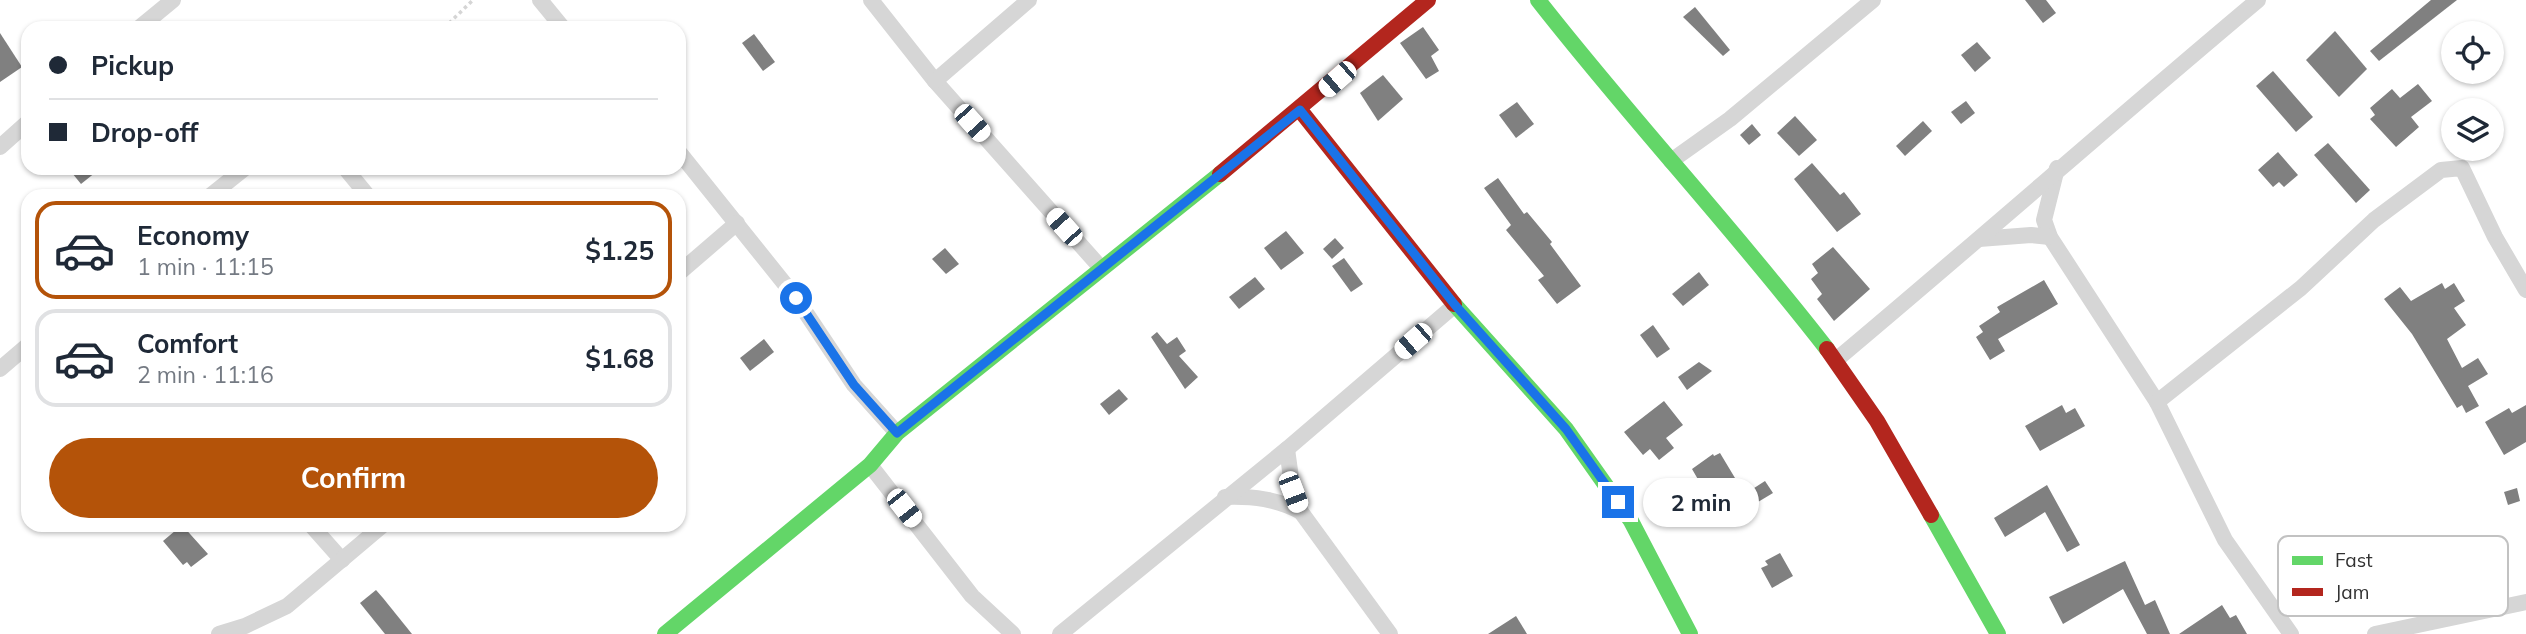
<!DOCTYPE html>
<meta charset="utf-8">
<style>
:root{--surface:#fff;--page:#f6f6f7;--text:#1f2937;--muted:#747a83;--line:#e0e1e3;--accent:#b45309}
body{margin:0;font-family:Mulish,sans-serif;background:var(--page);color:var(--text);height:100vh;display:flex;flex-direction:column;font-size:26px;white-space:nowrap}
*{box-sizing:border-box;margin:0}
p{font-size:23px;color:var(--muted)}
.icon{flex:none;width:38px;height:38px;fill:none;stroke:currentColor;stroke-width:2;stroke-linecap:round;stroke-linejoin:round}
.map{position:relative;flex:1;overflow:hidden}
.drawer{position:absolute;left:21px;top:189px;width:665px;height:343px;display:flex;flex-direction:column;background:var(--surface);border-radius:21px;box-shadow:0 2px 5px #0004}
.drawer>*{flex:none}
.guide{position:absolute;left:21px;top:21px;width:665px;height:154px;border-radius:21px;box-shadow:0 2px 5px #0004;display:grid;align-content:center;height:154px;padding:0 28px;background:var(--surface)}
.controls{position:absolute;left:2441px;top:21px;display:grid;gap:14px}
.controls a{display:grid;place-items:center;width:63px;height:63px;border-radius:50%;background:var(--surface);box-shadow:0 2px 5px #0004;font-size:35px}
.end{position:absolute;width:32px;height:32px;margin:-16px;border:9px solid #1a73e8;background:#fff;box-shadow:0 0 0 4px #fff}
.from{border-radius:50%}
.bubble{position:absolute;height:49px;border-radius:24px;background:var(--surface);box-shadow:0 2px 5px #0004;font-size:23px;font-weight:700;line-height:49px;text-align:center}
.car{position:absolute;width:21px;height:42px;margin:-21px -10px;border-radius:9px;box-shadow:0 0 5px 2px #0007;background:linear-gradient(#fff 24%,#345 0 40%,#fff 0 76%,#345 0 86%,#fff 0)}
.guide b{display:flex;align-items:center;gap:24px;height:66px;font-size:26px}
.guide b+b{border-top:2px solid var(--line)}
.guide i{width:18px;height:18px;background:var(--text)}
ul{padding:12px 0 0;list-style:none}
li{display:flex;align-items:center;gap:21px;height:98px;margin:0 14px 10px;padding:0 14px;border:4px solid var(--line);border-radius:21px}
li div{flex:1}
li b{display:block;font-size:26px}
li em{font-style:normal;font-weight:700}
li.on{border-color:var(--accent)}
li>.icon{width:63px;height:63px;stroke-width:1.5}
.cta{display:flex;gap:14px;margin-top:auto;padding:14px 28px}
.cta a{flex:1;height:80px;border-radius:42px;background:var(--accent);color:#fff;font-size:28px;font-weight:700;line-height:80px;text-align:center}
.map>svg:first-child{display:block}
.building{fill:#808080}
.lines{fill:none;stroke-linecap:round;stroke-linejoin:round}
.path{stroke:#d5d5d5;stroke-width:3.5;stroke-dasharray:3.5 3.5;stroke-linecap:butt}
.street{stroke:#d6d6d6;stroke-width:16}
.fast{stroke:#63d668;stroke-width:16}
.jam{stroke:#b3261e;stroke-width:16}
.route{stroke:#1a73e8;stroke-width:9}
.key{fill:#fff;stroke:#c2c2c2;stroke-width:2}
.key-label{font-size:19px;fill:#323232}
</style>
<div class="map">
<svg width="2526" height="634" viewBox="0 0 2526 634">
<rect width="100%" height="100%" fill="#fff"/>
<g class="building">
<path d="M2025,0H2046L2056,13L2043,23Z"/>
<path d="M2431,0H2457L2379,61L2370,51Z"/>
<path d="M1695,7L1730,50L1723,56L1683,17Z"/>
<path d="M1423,27L1439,50L1431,56L1439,71L1426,79L1400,43Z"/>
<path d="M2335,31L2367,69L2339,97L2306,60Z"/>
<path d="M0,33L22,67L0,82Z"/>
<path d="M754,34L775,62L763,71L742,43Z"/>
<path d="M1977,42L1991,58L1975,72L1961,55Z"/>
<path d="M2273,71L2313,117L2296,132L2256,86Z"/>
<path d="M1383,75L1403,99L1378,121L1360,93Z"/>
<path d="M2418,84L2432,101L2411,117L2419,127L2396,147L2370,119L2375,115L2370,108L2392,89L2400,98Z"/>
<path d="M1966,101L1975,113L1961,124L1951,112Z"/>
<path d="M1517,102L1534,124L1516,138L1499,115Z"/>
<path d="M1795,116L1817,140L1799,156L1777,133Z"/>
<path d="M1923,121L1932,131L1905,156L1896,146Z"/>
<path d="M1752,124L1761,135L1749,145L1740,135Z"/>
<path d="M2328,143L2370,190L2356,203L2314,155Z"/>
<path d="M2278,152L2298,175L2284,187L2279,182L2273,187L2258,170Z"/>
<path d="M1812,163L1840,195L1844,192L1861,214L1837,232L1794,179Z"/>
<path d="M68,168H101L81,184Z"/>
<path d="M1498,178L1524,214L1527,212L1552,242L1550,244L1581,286L1557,304L1538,280L1544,276L1506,230L1511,225L1484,188Z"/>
<path d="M1286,231L1304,253L1281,270L1264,248Z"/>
<path d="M1335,238L1344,248L1332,259L1323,249Z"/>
<path d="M1833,247L1870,289L1834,321L1817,299L1822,294L1811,279L1818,273L1812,264Z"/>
<path d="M945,248L959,264L946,274L932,259Z"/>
<path d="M1344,258L1363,284L1351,292L1332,266Z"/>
<path d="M1699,272L1709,285L1683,306L1672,294Z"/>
<path d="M1255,277L1265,289L1239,309L1229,297Z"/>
<path d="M2044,280L2058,304L1998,339L2005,351L1990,360L1976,337L1983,332L1979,326L2000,312L1997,307Z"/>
<path d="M2442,283L2445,289L2454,283L2465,301L2454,308L2466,325L2447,339L2462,368L2478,358L2488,374L2468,386L2479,406L2466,413L2462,405L2457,408L2412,334L2384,299L2400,287L2411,301Z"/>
<path d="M1653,325L1670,349L1657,358L1640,335Z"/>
<path d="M1157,332L1167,344L1177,337L1186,351L1179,356L1198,377L1185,389L1151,337Z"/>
<path d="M764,339L774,352L750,371L740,358Z"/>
<path d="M1699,362L1712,371L1687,390L1678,377Z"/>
<path d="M1119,389L1128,399L1109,415L1100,404Z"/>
<path d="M1664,401L1683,425L1666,438L1674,448L1659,460L1650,449L1643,455L1624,432Z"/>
<path d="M2062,405L2066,413L2075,408L2085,426L2040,451L2025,426Z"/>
<path d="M2526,405V442L2504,455L2485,422L2509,408L2512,413Z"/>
<path d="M1720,453L1738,483L1715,496L1712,492L1707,495L1692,469L1713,454L1714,456Z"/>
<path d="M1765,481L1773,493L1758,502L1751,490Z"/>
<path d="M2047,485L2080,545L2067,552L2045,512L2005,537L1994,518Z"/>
<path d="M2517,488L2520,501L2508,505L2504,492Z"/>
<path d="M182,525L208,554L191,567L187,562L183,565L163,541Z"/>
<path d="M1780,553L1793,576L1772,588L1761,568L1768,565L1765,561Z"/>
<path d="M2125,561L2145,605L2155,600L2170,634H2147L2123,589L2063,624L2049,597Z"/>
<path d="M376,590L383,598L412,634H385L360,603Z"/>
<path d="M2222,605L2230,618L2236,615L2247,634H2179Z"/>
<path d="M1516,616L1527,634H1488Z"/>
</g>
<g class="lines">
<path class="path" d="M444,28L473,0"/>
<g class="street">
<path d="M540,0L563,28"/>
<path d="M871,0L935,81L1101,268"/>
<path d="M139,28L173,0"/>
<path d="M935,81L1029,0"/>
<path d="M0,147L28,122"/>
<path d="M679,152L796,298L854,385L897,433"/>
<path d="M1671,161L1730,119L1873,0"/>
<path d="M345,168L368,196"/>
<path d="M2057,168L2044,220L2050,237L2157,402L2225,540L2291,634"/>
<path d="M210,196L245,168"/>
<path d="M1979,239L2031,235L2050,237"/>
<path d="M679,273L737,223"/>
<path d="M1836,360C1978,241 2116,119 2258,0"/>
<path d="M0,369L28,345"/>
<path d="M2157,402L2301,288L2374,220L2441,170L2462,168L2495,237L2526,290"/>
<path d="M1287,449L1293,492L1301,512L1390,634"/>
<path d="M870,465L972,596L1013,634"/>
<path d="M1225,497C1253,496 1277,499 1301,512"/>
<path d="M311,525L342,560"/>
<path d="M219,634L245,626L287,606L383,525"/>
<path d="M1060,634L1287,449L1455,305"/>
<path d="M2375,634L2526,602"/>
</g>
<g class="fast">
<path d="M1538,0C1631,119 1735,230 1827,349"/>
<path d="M1454,304L1566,429L1631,521L1690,634"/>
<path d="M1931,515L1998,634"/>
<path d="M665,634L870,465L897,433L1220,174"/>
</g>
<g class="jam">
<path d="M1300,110L1454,304"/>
<path d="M1220,174L1428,0"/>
<path d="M1827,349L1877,421L1931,515"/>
</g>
</g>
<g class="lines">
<path class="route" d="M796,298L854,385L897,433L1300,110L1455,305L1566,429L1618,502"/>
</g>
<rect x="2278" y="536" width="230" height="80" rx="10" class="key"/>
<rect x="2292" y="556" width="31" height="9" fill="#63d668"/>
<rect x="2292" y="588" width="31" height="8" fill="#b3261e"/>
<g class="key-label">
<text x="2335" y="567">Fast</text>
<text x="2335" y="599">Jam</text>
</g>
</svg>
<div class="controls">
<a><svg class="icon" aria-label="locate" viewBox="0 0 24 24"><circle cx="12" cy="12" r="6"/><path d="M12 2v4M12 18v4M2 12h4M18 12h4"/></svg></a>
<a><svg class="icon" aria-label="layers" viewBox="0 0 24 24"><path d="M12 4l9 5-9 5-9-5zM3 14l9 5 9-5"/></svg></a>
</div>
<i class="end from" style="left:796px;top:298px"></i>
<i class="end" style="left:1618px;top:502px"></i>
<div class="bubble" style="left:1643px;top:478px;width:116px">2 min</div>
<i class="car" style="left:1337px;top:79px;rotate:229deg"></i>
<i class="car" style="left:972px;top:123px;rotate:138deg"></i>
<i class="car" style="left:1064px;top:227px;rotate:318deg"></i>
<i class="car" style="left:1413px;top:341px;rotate:229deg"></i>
<i class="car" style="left:1293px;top:492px;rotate:159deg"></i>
<i class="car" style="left:904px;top:508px;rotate:142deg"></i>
<div class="guide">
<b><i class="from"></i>Pickup</b>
<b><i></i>Drop-off</b>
</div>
<section class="drawer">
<ul>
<li class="on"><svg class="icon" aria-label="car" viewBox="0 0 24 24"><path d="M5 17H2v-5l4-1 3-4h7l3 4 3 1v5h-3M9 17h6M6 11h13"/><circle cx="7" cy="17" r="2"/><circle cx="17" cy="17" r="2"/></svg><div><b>Economy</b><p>1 min · 11:15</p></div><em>$1.25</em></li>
<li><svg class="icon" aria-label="car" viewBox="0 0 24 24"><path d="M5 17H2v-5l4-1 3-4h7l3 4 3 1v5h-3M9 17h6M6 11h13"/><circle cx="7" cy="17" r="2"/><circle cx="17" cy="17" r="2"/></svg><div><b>Comfort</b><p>2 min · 11:16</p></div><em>$1.68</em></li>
</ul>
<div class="cta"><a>Confirm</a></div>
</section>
</div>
